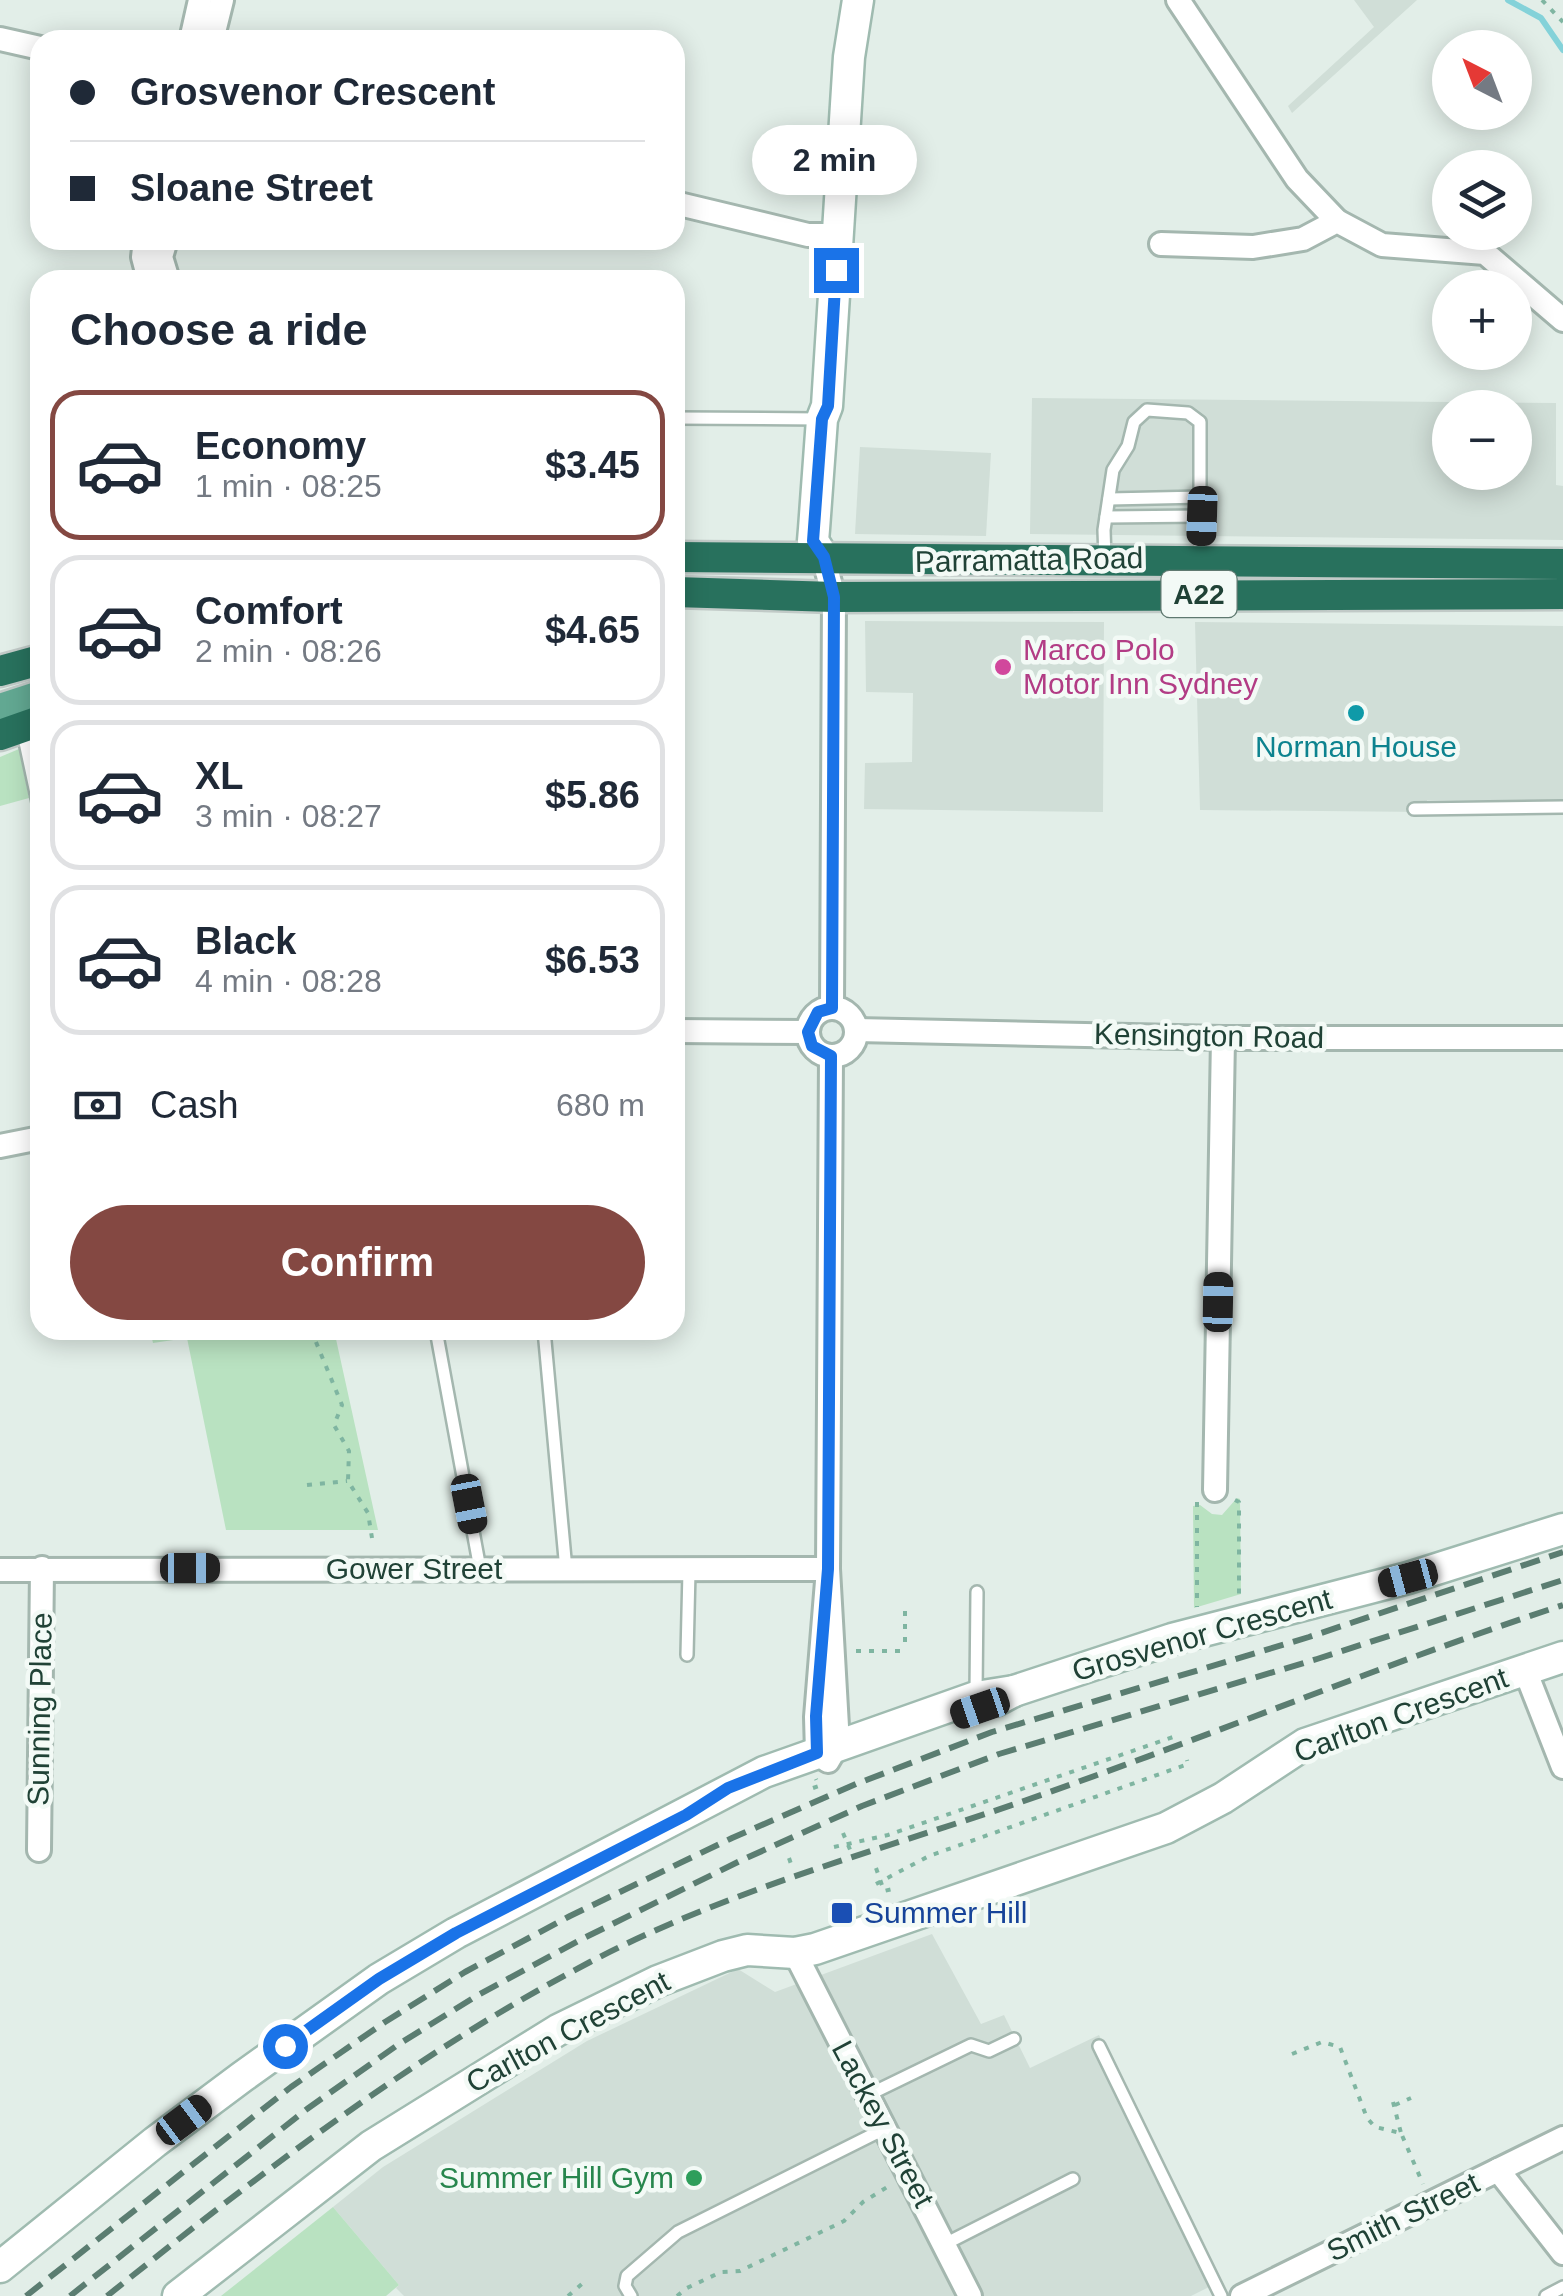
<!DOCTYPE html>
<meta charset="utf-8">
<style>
:root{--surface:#fff;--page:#f6f6f7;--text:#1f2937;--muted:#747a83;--line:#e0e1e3;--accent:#844842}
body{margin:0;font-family:Helvetica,sans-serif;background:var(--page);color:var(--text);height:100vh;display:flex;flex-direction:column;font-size:38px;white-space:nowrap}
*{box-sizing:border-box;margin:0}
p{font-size:32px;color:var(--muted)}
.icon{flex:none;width:55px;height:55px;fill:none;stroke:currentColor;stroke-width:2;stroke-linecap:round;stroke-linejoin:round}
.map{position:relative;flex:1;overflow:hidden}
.drawer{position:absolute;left:30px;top:270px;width:655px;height:1070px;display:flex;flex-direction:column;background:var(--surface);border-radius:30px;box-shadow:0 5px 25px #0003}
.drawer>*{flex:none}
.banner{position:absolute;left:30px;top:30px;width:655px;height:220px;border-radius:30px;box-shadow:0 5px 25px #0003;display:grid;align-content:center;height:220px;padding:0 40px;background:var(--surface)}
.needle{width:65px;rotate:318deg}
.buttons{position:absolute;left:1432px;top:30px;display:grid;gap:20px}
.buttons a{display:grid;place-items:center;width:100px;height:100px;border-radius:50%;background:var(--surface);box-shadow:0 5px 25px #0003;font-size:50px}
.end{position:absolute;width:45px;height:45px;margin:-22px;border:12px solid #1a73e8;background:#fff;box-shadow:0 0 0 5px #fff}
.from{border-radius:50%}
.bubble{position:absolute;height:70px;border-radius:35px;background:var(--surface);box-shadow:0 5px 25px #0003;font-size:32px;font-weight:800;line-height:70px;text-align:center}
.car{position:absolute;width:30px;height:60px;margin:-30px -15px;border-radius:12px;box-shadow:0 0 8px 2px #0007;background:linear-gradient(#222 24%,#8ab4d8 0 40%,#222 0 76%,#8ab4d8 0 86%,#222 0)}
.banner b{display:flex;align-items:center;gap:35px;height:95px;font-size:38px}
.banner b+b{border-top:2px solid var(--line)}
.banner i{width:25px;height:25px;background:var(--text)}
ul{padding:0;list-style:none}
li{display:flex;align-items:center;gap:30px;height:150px;margin:0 20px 15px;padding:0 20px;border:5px solid var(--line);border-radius:30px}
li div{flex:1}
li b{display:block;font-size:38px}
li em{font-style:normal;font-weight:800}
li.selected{border-color:var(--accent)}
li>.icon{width:90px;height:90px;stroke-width:1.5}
h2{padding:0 40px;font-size:45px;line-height:120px}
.pay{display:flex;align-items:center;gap:25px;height:110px;padding:0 40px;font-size:38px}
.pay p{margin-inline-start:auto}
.cta{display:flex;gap:20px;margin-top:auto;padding:20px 40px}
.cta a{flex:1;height:115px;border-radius:60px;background:var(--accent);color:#fff;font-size:40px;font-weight:800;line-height:115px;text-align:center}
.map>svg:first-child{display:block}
.built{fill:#d0ded7;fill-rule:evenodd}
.green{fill:#b9e2c1}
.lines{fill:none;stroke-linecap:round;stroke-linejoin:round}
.stream{stroke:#84d2d9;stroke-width:6}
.lane-casing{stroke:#a4b7af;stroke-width:16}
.street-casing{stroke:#a4b7af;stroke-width:28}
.secondary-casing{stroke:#9fbbb0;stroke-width:35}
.primary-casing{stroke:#c1cac7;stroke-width:35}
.highway-casing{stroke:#c1cac7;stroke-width:35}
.path{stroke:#7fb5a1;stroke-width:4;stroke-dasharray:5 8;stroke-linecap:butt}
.lane{stroke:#fff;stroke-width:11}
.street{stroke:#fff;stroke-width:22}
.secondary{stroke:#fff;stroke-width:30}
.primary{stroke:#62a892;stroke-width:30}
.highway{stroke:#28715d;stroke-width:30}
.rail{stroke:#5b7d71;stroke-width:6;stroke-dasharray:20 10;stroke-linecap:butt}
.route{stroke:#1a73e8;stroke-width:12}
.hotel-dot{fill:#d1479c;stroke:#f3faf6;stroke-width:4}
.culture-dot{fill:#0f9aa8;stroke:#f3faf6;stroke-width:4}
.transit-dot{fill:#1a4fb4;stroke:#f3faf6;stroke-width:4}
.leisure-dot{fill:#2e9e5b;stroke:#f3faf6;stroke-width:4}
.labels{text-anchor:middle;stroke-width:9;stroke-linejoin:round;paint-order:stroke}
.shield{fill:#f3faf6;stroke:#5f7970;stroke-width:2.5}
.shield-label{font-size:28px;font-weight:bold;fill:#204236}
.street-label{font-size:30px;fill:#204236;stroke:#f3faf6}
.hotel-label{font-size:30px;fill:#b23c85;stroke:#f3faf6;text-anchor:start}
.culture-label{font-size:30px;fill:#0d838f;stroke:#f3faf6}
.transit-label{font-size:30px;fill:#164399;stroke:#f3faf6;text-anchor:start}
.leisure-label{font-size:30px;fill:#27864d;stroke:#f3faf6;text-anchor:end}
</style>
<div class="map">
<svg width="1563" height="2296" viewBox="0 0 1563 2296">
<rect width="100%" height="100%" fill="#e2eee8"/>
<g class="built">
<path d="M1354,0H1417L1292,113L1288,106L1374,27Z"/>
<path d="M1032,398L1556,403V485L1563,486V540L1030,534ZM1450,408H1515V472H1450Z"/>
<path d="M860,447L991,453L986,536L855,534Z"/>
<path d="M865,621L1104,622L1103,812L864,809L865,763L912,762L913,693L866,692Z"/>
<path d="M1195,622L1563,626V801L1427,800L1425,812L1200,810Z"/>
<path d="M932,1934L981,2024L1004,2015L1030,2068L1099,2035L1219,2282L1191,2296H404L396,2288L399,2285L333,2207L383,2167L587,2041L738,1969L775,1992Z"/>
</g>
<g class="green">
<path d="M19,749L29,798L0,806V757Z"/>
<path d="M150,1330H191L193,1337L234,1330H334L378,1530H226L187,1338L153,1343Z"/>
<path d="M1237,1498L1240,1499L1241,1594L1194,1608L1193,1506L1200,1505L1212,1514L1222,1515Z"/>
<path d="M333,2207L399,2285L386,2296H221Z"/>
</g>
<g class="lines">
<path class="stream" d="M1508,0L1541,18L1563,50"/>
<g class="lane-casing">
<g id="lane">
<path d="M675,418L821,419"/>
<path d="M1109,499L1202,497"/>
<path d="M1106,517L1202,516"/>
<path d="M1105,559L1104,530L1113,470L1128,446L1134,422L1147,410L1188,413L1200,422V561"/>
<path d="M22,728L40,812"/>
<path d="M1414,809L1563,807"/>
<path d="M436,1330L480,1569"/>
<path d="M544,1330L566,1570"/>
<path d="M687,1655L689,1571"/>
<path d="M976,1693L977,1592"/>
<path d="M1099,2046L1221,2296"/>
<path d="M866,2096L971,2045L989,2051L1014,2039"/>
<path d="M945,2244L1073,2179"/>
<path d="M631,2296L625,2286L627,2276L678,2232L884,2129"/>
<path d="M1546,2296L1563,2287"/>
</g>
</g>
<g class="street-casing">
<g id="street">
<path d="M1178,0L1297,179L1337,221"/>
<path d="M0,39L40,48"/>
<path d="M191,40L200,0"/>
<path d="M212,40L222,0"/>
<path d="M675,203L808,235H838"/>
<path d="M145,240L143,257L149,280"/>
<path d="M166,240L161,257L168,280"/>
<path d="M1161,244L1253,247L1303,239L1337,221L1382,245L1485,253L1563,320"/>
<path d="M823,557L834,597L832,1008"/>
<circle cx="832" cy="1032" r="24"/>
<path d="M856,1030L1223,1038H1563"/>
<path d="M675,1031L808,1032"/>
<path d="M0,1146L40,1138"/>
<path d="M1215,1490L1223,1038"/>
<path d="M828,1569L816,1717L817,1753L828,1761L838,1744L828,1569L831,1056"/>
<path d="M0,1570L828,1569"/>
<path d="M1525,1670L1563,1767"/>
<path d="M39,1850L42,1568"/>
<path d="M795,1953L970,2296"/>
<path d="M1498,2170L1563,2253"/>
<path d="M1242,2296L1563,2138"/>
</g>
</g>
<g class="secondary-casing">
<g id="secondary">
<path d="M823,557L813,541L814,529L822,419L827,406L849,57L858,0"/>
<path d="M997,1700L1014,1691L1172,1639L1408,1578L1563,1529"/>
<path d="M0,2267L155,2142L242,2077L379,1979L456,1933L764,1772L976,1697L1014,1691"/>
<path d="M178,2296L371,2146L558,2030L658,1981L723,1956L747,1950L795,1953L815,1949L1166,1828L1223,1798L1305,1744L1563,1657"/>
</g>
</g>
<g class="primary-casing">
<path id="primary" d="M0,709L40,696"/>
</g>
<g class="highway-casing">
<g id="highway">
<path d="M675,557L1563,564"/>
<path d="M675,592L834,597L1563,594"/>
<path d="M0,671L40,660"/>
<path d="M0,735L40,721"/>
</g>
</g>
<g class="path">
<path d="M1542,0L1563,22"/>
<path d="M189,1330L193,1337L238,1330"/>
<path d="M311,1330L342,1405L334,1425L349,1451L348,1481L368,1513L372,1538"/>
<path d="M307,1485L347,1481"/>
<path d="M1235,1500L1239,1502V1594"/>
<path d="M1197,1502V1607"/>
<path d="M905,1611V1642"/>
<path d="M856,1651H903"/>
<path d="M813,1788L819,1786L816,1779"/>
<path d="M843,1833L851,1852"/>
<path d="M834,1847L888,1835L1176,1736L1177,1739"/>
<path d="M789,1858L793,1870"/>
<path d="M876,1868L884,1891L893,1889"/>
<path d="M876,1884L929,1856L1188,1764L1187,1760"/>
<path d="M1292,2054L1322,2042L1340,2047L1367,2118L1375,2127L1401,2133L1423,2184"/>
<path d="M1393,2102L1401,2133"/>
<path d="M1395,2105L1411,2098"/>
<path d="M568,2296L583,2283"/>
<path d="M677,2296L687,2288L721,2272L740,2271L844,2221L863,2202L892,2184"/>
</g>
<use href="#lane" class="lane"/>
<use href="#street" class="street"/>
<use href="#secondary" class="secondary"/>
<use href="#primary" class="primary"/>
<use href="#highway" class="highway"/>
<g class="rail">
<path d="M26,2296L291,2087L385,2022L465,1972L570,1916L732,1838L856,1784L992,1732L1309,1637L1563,1552"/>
<path d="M70,2296L307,2109L399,2044L478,1995L582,1939L742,1860L862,1806L999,1754L1317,1659L1563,1580"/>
<path d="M107,2296C261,2173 414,2054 590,1962C725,1891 874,1852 1018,1803C1201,1740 1380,1665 1563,1605"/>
</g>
</g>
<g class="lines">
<path class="route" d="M285,2046L379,1979L456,1933L686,1815L728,1788L817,1753L816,1716L828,1569L831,1056L812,1046L808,1032L818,1012L832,1008L834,597L824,557L813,541L822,419L828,406L836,270"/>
</g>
<circle class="hotel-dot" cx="1003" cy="667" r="10"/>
<circle class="culture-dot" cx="1356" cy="713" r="10"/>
<rect class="transit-dot" x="830" y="1901" width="24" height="24" rx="5"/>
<circle class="leisure-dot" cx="694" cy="2178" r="10"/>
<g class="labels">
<rect class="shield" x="1161.5" y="571" width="75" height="46" rx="8"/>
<g class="shield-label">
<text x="1199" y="604">A22</text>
</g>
<g class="street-label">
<text transform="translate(1029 560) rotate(-1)" y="10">Parramatta Road</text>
<text transform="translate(1209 1036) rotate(1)" y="10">Kensington Road</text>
<text x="414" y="1579">Gower Street</text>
<text transform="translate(1202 1635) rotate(-16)" y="10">Grosvenor Crescent</text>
<text transform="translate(40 1709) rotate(-89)" y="10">Sunning Place</text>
<text transform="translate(1401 1715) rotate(-20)" y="10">Carlton Crescent</text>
<text transform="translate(568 2032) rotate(-28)" y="10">Carlton Crescent</text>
<text transform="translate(883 2124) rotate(62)" y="10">Lackey Street</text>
<text transform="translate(1403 2217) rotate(-26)" y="10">Smith Street</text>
</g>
<g class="hotel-label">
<text x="1023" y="660">Marco Polo<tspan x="1023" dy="34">Motor Inn Sydney</tspan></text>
</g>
<g class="culture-label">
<text x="1356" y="757">Norman House</text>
</g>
<g class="transit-label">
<text x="864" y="1923">Summer Hill</text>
</g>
<g class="leisure-label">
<text x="674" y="2188">Summer Hill Gym</text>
</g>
</g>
</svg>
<div class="buttons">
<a><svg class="needle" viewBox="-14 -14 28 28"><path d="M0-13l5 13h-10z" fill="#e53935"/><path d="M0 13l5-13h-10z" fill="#747a83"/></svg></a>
<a><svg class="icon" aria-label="layers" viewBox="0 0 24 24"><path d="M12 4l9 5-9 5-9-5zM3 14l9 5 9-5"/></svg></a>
<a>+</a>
<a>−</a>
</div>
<i class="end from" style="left:285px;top:2046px"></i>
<i class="end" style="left:836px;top:270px"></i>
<div class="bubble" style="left:752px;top:125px;width:165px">2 min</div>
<i class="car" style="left:1202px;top:516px;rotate:182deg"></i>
<i class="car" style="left:1218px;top:1302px;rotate:1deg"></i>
<i class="car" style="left:469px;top:1504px;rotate:169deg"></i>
<i class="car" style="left:190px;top:1568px;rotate:90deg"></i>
<i class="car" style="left:1408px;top:1578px;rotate:255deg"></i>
<i class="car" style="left:980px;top:1708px;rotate:251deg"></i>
<i class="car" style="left:184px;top:2120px;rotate:53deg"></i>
<div class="banner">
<b><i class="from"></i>Grosvenor Crescent</b>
<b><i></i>Sloane Street</b>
</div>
<section class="drawer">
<h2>Choose a ride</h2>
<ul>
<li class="selected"><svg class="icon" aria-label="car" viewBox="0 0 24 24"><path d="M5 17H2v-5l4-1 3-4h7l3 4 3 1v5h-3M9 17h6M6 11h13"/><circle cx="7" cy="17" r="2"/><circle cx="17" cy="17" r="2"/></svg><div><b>Economy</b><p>1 min · 08:25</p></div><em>$3.45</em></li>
<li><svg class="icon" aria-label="car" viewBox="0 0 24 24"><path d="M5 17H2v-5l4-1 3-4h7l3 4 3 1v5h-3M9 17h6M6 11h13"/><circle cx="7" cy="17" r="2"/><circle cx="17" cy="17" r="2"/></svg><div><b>Comfort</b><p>2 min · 08:26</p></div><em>$4.65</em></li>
<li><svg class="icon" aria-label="car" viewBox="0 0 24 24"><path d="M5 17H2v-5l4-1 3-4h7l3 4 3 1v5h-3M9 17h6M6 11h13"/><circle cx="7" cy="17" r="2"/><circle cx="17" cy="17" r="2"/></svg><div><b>XL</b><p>3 min · 08:27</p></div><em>$5.86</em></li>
<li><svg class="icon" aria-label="car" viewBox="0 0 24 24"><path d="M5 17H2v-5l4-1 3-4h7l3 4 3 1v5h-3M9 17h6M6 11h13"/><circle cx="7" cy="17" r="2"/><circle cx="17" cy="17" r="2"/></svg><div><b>Black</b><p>4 min · 08:28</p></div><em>$6.53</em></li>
</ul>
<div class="pay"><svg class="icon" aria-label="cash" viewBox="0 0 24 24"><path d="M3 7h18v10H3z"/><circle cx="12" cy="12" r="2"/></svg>Cash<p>680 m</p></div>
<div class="cta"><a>Confirm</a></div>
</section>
</div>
